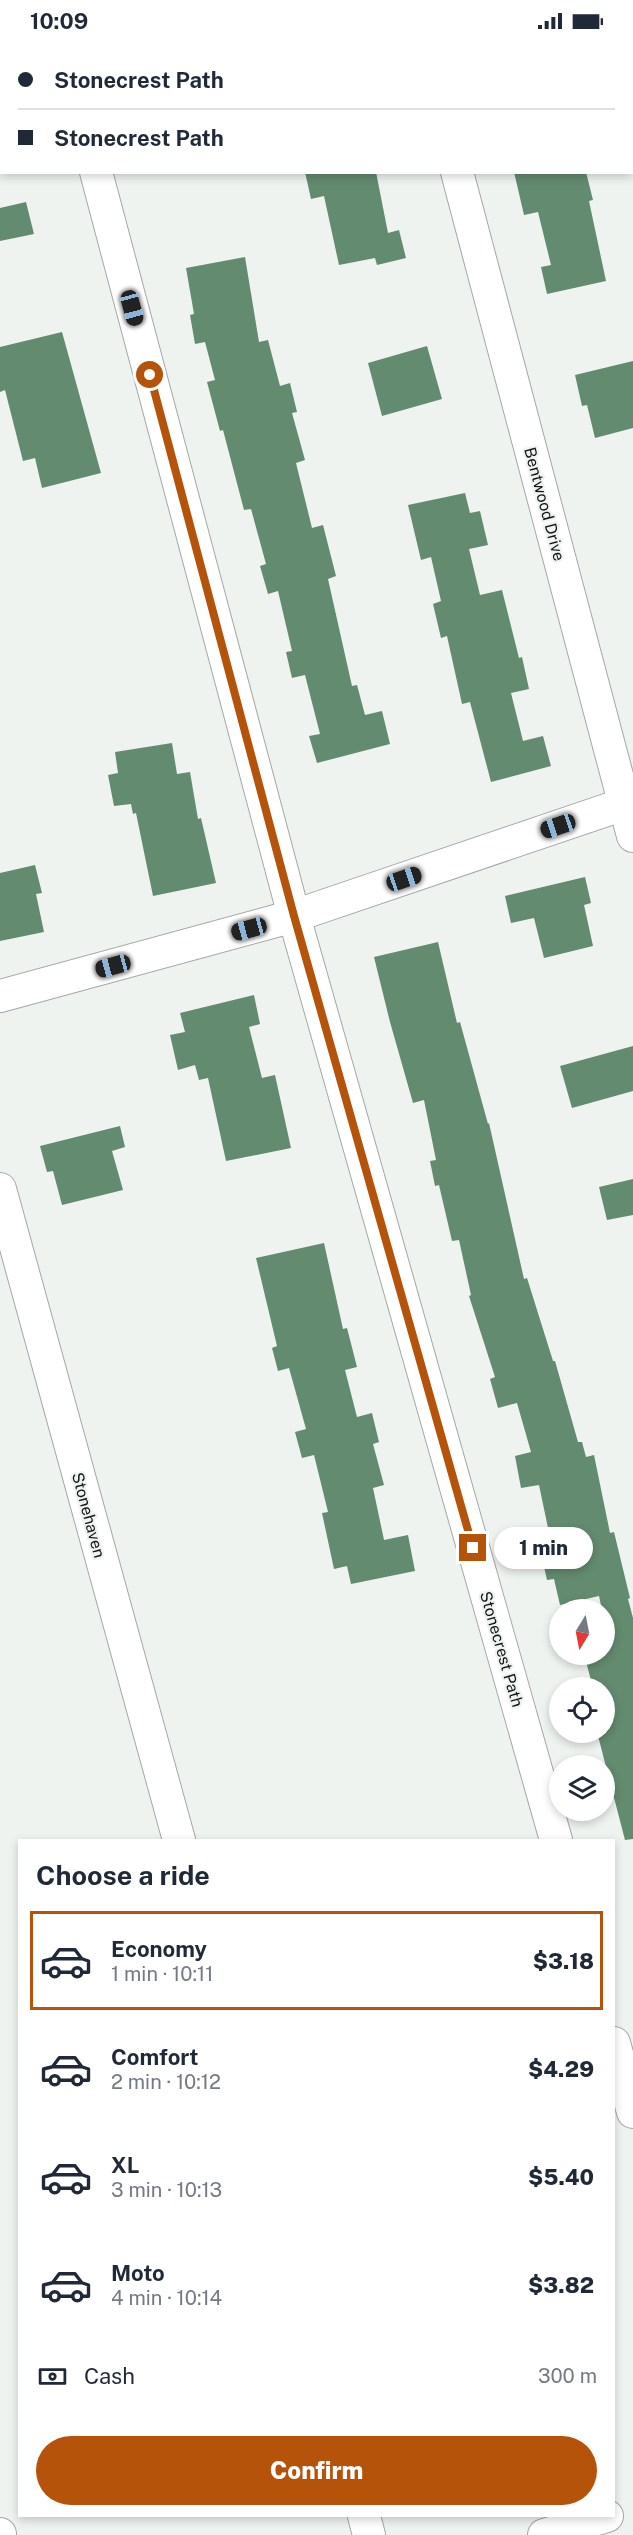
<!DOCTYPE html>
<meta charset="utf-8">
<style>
:root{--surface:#fff;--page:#f6f6f7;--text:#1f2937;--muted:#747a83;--line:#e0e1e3;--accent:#b45309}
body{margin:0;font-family:"Public Sans",sans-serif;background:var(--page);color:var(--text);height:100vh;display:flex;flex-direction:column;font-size:22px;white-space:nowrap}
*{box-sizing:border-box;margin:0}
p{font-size:20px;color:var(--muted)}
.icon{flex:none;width:33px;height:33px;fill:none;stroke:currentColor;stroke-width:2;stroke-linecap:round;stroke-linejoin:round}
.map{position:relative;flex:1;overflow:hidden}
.panel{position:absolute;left:18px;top:1797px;width:597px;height:678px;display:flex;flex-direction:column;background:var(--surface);border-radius:0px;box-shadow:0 3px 9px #0003}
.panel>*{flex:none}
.guide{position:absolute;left:0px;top:0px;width:633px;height:132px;box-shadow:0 3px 9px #0003;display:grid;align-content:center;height:132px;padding:0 18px;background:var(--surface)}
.needle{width:39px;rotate:190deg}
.buttons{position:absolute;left:549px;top:1557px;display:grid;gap:12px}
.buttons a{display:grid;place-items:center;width:66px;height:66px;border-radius:50%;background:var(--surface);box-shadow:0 3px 9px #0003;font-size:30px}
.end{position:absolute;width:27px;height:27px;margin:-14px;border:8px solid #b45309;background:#fff;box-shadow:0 0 0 3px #fff}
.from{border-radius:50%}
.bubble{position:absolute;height:42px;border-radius:21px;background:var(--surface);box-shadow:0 3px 9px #0003;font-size:20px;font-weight:800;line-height:42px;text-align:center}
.car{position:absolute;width:18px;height:36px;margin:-18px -9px;border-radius:8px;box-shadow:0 0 4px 2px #0007;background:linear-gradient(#222 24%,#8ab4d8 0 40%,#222 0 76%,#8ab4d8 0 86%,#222 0)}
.guide b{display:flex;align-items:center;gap:21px;height:57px;font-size:22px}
.guide b+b{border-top:2px solid var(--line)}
.guide i{width:15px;height:15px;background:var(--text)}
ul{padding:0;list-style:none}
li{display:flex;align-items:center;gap:18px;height:99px;margin:0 12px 9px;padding:0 6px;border:3px solid transparent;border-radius:0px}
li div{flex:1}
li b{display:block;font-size:22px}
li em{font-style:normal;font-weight:800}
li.selected{border-color:var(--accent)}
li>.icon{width:54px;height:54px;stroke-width:1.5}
h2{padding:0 18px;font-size:27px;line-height:72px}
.pay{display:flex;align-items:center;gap:15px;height:66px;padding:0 18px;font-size:22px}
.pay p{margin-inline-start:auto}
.action{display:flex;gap:12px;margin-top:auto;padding:12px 18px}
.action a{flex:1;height:69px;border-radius:36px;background:var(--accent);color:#fff;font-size:24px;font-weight:800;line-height:69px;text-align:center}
.status{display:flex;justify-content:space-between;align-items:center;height:42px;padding:0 30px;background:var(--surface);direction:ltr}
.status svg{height:16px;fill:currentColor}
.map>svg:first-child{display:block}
.building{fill:#638b6f}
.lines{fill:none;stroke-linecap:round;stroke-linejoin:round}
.minor-casing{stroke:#a4a8a5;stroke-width:34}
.minor{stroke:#fff;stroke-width:32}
.route{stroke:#b45309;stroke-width:8}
.labels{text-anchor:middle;stroke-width:4.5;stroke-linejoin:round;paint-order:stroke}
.street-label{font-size:16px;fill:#121413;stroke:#eef3ef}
</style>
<div class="status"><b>10:09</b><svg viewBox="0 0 49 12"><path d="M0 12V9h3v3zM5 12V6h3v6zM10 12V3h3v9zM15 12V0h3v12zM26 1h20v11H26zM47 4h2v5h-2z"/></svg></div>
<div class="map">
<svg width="633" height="2493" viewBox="0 0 633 2493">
<rect width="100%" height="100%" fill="#eef3ef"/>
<g class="building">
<path d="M305,130H376L388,191L399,188L406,216L377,223L375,216L339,223L324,154L311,157Z"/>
<path d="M514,130H586L593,158L589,159L606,239L547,252L541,225L551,223L538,170L524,173Z"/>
<path d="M26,160L34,192L0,199V166Z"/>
<path d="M245,215L259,300L268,298L280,344L290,341L297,370L292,371L305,418L296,421L312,486L323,483L336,534L328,537L352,644L357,643L365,673L382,669L390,702L317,721L309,694L320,692L305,633L292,636L286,610L292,609L278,549L268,552L260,524L266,522L251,467L244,468L223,388L220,389L207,340L215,338L205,300L195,302L190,273L194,272L186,226Z"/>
<path d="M62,290L101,431L42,446L35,416L23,419L5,348L0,350V305Z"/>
<path d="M427,304L442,357L382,374L368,321Z"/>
<path d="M633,319V386L595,396L587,363L582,364L575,333Z"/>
<path d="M465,451L470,471L480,469L488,503L469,507L480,553L502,548L519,616L522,615L529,647L511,651L523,699L543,694L551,724L491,740L470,660L462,662L447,594L441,596L433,562L441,559L431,515L421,518L408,463Z"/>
<path d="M172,701L177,732L190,730L198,777L201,776L216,841L153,854L136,771L133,772L131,762L114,764L108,733L118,731L115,710Z"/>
<path d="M35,823L42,851L36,852L44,890L0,899V831Z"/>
<path d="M585,835L591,861L584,863L593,904L544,916L534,876L511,881L505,854Z"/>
<path d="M438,900L457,981L460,980L488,1082L489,1081L524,1237L527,1236L553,1319H555L578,1400H582L586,1415L594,1413L610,1491L614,1490L630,1556L628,1557L633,1576V1797L625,1798L597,1690H604V1646H593L584,1612H604V1568H602L599,1554L560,1563L554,1537L547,1538L540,1507L552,1505L539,1443L521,1446L515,1414L531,1410L517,1361L498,1366L490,1337L495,1335L469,1254L471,1253L459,1198L452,1199L439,1143L435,1144L430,1119L436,1118L424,1058L413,1061L390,980L374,915Z"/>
<path d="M254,953L260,982L249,985L262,1036L275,1033L291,1106L226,1119L208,1036L199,1038L195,1023L178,1028L170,993L185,990L180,971Z"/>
<path d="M633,1004V1049L572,1066L560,1024Z"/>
<path d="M120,1084L125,1105L112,1109L123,1148L62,1163L53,1129L47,1130L40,1104Z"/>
<path d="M633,1137V1173L607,1178L599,1145Z"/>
<path d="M324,1201L343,1287L347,1286L357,1325L345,1328L357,1375L372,1371L379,1400L373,1402L384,1443L373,1446L384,1498L408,1493L415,1529L351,1542L347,1524L334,1527L322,1471L328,1470L314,1413L302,1416L295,1390L306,1387L289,1326L278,1329L272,1306L277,1304L256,1216Z"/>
</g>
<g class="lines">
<g class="minor-casing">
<g id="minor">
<path d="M61,0L62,2"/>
<path d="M422,0L423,2"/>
<path d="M96,130L294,874L556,1798"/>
<path d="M457,130L633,794"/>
<path d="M0,954L294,874L633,759"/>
<path d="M0,1147L179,1798"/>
<path d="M614,2001L633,2070"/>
<path d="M364,2474L369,2493"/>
<path d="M0,2492V2493"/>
<path d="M544,2493L607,2474"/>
</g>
</g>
<use href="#minor" class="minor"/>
</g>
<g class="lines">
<path class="route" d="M150,333L294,874L473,1506"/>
</g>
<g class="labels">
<g class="street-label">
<text transform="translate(545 462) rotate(75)" y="6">Bentwood Drive</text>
<text transform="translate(89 1473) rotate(75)" y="6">Stonehaven</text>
<text transform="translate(502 1607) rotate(74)" y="6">Stonecrest Path</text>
</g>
</g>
</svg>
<div class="buttons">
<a><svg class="needle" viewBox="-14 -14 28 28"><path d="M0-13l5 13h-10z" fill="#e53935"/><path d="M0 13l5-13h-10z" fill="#747a83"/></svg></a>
<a><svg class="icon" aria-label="locate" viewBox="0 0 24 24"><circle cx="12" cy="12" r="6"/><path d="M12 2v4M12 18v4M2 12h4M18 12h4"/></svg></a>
<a><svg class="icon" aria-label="layers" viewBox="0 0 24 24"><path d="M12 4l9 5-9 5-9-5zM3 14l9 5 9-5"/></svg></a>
</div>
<i class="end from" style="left:150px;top:333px"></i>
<i class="end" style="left:473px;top:1506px"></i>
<div class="bubble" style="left:494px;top:1485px;width:99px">1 min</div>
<i class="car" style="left:132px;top:266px;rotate:165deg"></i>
<i class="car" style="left:558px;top:784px;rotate:251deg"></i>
<i class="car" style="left:404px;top:837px;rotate:71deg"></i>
<i class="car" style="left:249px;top:887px;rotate:255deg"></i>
<i class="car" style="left:113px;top:924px;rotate:255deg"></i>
<div class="guide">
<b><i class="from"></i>Stonecrest Path</b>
<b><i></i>Stonecrest Path</b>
</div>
<section class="panel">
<h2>Choose a ride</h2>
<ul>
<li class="selected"><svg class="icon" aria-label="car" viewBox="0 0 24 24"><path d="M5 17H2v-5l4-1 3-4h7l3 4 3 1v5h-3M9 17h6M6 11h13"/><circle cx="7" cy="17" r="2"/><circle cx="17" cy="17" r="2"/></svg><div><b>Economy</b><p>1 min · 10:11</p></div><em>$3.18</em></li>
<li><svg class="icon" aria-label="car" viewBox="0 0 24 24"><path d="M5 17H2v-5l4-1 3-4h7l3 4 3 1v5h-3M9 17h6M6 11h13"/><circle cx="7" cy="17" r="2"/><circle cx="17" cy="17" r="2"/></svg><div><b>Comfort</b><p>2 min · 10:12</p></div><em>$4.29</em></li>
<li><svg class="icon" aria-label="car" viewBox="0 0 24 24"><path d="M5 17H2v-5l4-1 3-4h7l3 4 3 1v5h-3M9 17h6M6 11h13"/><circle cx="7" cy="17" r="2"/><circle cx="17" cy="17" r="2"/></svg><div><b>XL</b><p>3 min · 10:13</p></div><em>$5.40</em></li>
<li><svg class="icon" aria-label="car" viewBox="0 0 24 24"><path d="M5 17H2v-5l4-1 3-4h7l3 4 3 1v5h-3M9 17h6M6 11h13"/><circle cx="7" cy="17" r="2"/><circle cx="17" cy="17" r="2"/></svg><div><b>Moto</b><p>4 min · 10:14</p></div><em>$3.82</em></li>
</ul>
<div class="pay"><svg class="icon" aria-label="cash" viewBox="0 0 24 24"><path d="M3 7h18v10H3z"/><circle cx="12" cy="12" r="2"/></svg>Cash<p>300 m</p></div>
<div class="action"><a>Confirm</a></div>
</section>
</div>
